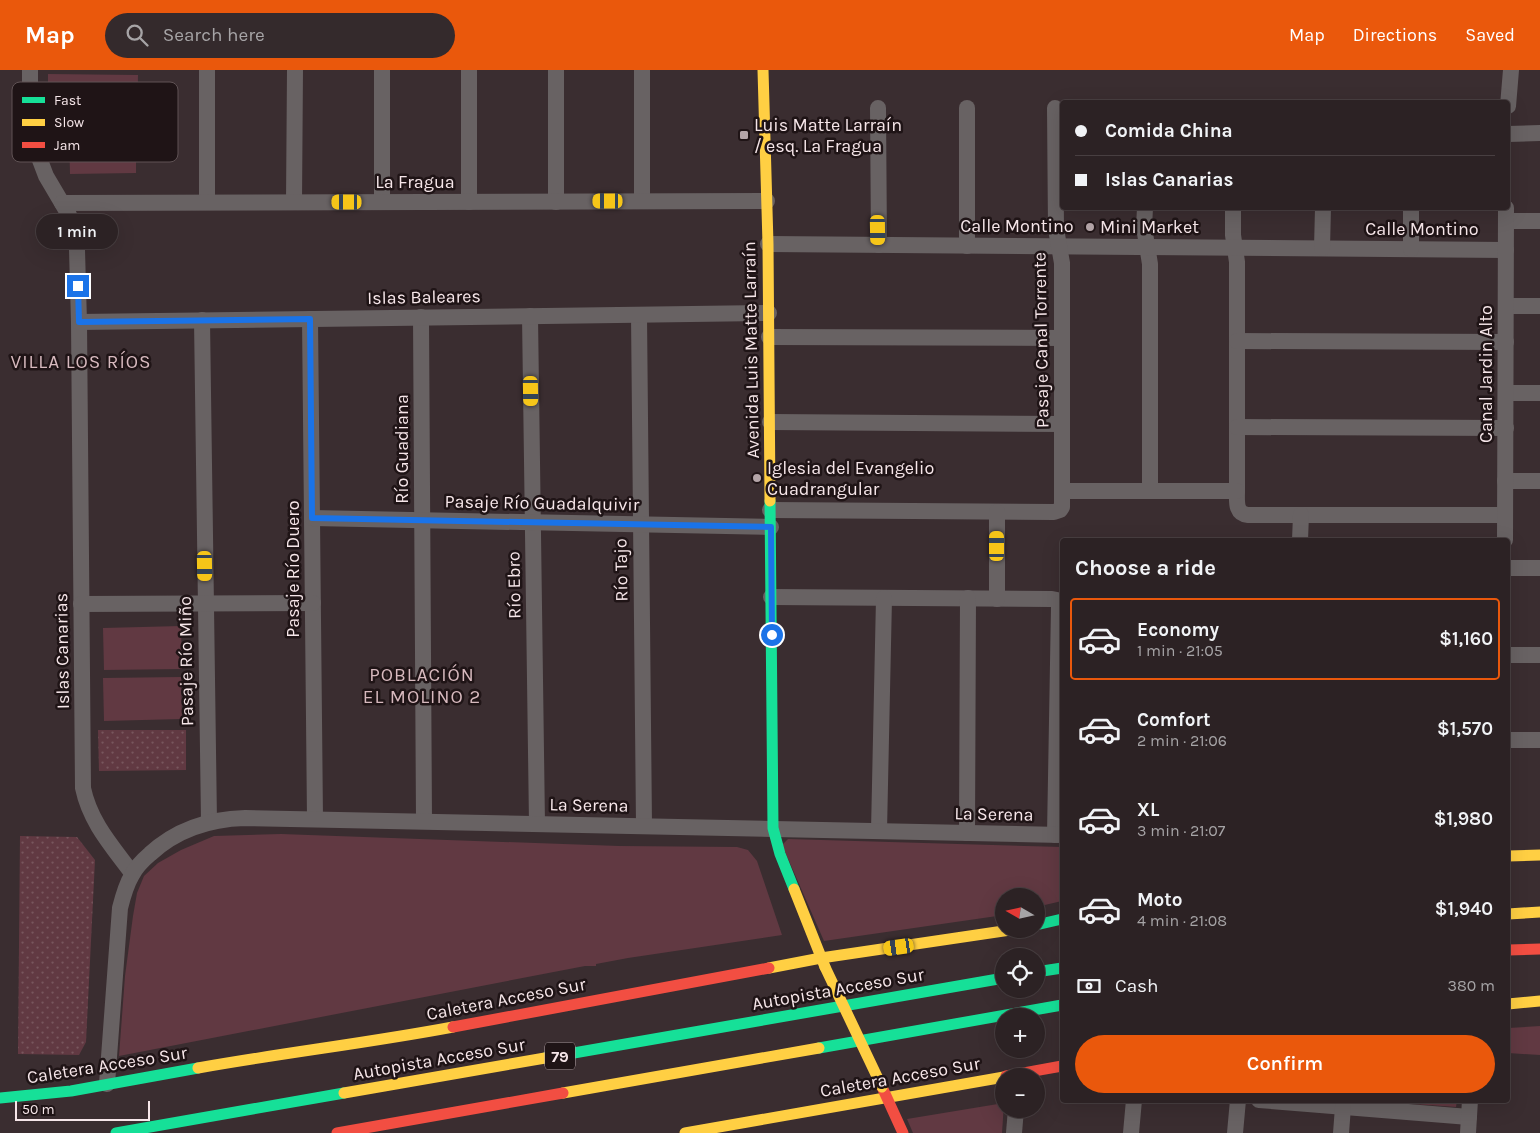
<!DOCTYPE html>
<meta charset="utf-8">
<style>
:root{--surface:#2c2224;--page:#342a2c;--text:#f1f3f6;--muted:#a6a4a6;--line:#483f41;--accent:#ea580c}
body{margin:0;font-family:Karla,sans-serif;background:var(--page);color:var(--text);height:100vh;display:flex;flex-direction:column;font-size:19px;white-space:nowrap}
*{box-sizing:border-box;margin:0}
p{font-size:16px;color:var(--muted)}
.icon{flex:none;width:28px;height:28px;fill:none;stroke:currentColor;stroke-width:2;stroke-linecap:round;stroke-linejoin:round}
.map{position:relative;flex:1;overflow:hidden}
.sheet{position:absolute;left:1060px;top:468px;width:450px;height:565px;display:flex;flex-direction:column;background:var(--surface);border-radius:5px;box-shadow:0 5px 20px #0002,0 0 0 1px var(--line)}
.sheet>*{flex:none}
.hud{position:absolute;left:1060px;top:30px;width:450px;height:110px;border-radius:5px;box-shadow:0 5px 20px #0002,0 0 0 1px var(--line);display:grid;align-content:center;height:110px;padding:0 15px;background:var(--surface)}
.needle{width:32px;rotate:279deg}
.buttons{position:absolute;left:995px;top:818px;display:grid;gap:10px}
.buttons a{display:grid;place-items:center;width:50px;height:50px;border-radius:50%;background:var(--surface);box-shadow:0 5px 20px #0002,0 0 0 1px var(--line);font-size:25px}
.scale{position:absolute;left:15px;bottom:12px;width:135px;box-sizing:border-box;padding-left:5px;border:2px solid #f6e6e9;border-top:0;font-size:14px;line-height:18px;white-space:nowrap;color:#f6e6e9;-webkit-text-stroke:4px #1f1416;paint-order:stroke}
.end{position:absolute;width:22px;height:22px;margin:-11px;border:6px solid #1a73e8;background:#fff;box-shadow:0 0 0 2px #fff}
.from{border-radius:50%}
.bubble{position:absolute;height:35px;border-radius:18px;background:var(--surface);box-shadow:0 5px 20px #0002,0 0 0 1px var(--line);font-size:16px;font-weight:600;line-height:35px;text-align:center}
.car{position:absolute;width:15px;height:30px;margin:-15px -8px;border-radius:6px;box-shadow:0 0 4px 1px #0007;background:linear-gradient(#f5c518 24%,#345 0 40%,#f5c518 0 76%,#345 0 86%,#f5c518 0)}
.hud b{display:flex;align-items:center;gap:18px;height:48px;font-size:19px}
.hud b+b{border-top:1px solid var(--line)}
.hud i{width:12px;height:12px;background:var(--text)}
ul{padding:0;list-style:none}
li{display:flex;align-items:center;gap:15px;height:82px;margin:0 10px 8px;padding:0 5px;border:2px solid transparent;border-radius:5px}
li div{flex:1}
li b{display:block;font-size:19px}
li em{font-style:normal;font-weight:600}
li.active{border-color:var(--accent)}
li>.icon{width:45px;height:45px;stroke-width:1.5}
h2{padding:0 15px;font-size:22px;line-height:60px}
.pay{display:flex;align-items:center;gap:12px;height:55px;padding:0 15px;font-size:19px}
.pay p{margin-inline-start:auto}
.button{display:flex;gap:10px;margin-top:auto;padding:10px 15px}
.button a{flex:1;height:58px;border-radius:30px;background:var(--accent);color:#fff;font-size:20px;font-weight:600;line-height:58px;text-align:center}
header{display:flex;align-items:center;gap:30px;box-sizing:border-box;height:70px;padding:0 25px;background:var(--accent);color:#fff}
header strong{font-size:24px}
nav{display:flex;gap:28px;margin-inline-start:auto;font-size:18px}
.search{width:350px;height:45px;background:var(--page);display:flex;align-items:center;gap:12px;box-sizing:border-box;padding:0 18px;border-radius:28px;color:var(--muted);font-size:19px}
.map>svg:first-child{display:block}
.grass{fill:url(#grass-dots)}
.green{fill:#613942}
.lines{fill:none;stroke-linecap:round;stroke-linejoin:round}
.street{stroke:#686263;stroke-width:16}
.fast{stroke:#16e098;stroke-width:11}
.slow{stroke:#ffcf43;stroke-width:11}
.jam{stroke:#f24e42;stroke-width:11}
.slow-bridge{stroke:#ffcf43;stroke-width:11}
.route{stroke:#1a73e8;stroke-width:6}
.poi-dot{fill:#b4a5a8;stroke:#1f1416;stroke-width:2}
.labels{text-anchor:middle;stroke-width:5;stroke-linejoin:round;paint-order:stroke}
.shield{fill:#1f1416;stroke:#b6a7aa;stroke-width:1}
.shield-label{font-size:16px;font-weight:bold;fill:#f6e6e9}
.poi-label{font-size:18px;fill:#f6e6e9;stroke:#1f1416;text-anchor:start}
.street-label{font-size:18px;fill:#f6e6e9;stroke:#1f1416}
.neighbourhood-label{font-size:19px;letter-spacing:1px;fill:#d7b9be;stroke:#1f1416}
.key{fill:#1f1416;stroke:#605355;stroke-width:1}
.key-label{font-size:14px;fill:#f6e6e9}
</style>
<header>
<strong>Map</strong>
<div class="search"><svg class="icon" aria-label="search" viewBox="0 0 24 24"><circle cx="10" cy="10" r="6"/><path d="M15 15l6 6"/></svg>Search here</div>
<nav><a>Map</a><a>Directions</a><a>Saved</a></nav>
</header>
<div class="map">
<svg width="1540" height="1063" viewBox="0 0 1540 1063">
<defs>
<pattern id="grass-dots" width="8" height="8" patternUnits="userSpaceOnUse" patternTransform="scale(1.25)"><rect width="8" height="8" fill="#613942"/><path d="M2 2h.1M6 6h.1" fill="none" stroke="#78565d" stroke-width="1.8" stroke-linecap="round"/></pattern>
</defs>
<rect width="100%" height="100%" fill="#3a2d30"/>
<g class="grass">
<path d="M98,660H186V700L99,701Z"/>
<path d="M20,766L77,767L95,790L86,972L79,985L18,984Z"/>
</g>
<g class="green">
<path d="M48,4L138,5L137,59L48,57Z"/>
<path d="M136,62V103L70,104L69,63Z"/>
<path d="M181,556L182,599L104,600L103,558Z"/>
<path d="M181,607L182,649L104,651L103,608Z"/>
<path d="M281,764L619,776L737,777L748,780L757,791L782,865L628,888L596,894V896H585L119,986L125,906L133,846L137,823L144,806L158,793L181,780L214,766Z"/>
<path d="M788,769L1062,777V831L1036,837V826H1004V845L824,871L782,775Z"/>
<path d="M1540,956V985L1508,983V958Z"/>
<path d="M1357,1030H1457L1456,1037Z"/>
<path d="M1004,1033L1002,1063H913L907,1049Z"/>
</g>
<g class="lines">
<g class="street">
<path d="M30,0V47L35,77L46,106L69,145L74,160L77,180L79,252L83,718C90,752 112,776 132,803"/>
<path d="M382,0V132"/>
<path d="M469,0V132"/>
<path d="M556,0V132"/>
<path d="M642,0V131"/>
<path d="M1508,36L1511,0"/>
<path d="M878,38L879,175"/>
<path d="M967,38V176"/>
<path d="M1508,64L1540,63"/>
<path d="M207,132V0"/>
<path d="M294,132L295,0"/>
<path d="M62,133L767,131"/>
<path d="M1145,138L1144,157L1150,194V421"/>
<path d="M1233,138V165L1237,192V421C1237,431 1235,444 1248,445H1505"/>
<path d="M1506,151H1540"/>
<path d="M768,174L1506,180"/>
<path d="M1322,178L1323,138"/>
<path d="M1411,179V138"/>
<path d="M1506,236H1540"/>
<path d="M639,245L644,756"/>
<path d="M530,246L537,754"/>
<path d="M421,247L424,751"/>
<path d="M310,249L315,749"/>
<path d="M202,250L209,752"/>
<path d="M79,252L769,243"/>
<path d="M769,267L1062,268"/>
<path d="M1237,271L1506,272"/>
<path d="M1506,323H1540"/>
<path d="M770,352L1062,354"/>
<path d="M1237,357L1506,358"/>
<path d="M1505,411H1540"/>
<path d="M1062,421H1237"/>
<path d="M770,440L1054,442L1060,440L1062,437V193L1056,159L1055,38"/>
<path d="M312,448L771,457"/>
<path d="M1300,470L1301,445"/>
<path d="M1505,470L1506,138"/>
<path d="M1508,498H1540"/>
<path d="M771,527L1052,529L1057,530L1059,536L1055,765"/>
<path d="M997,529V442"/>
<path d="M81,534L313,533"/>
<path d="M1508,585H1540"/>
<path d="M1508,670H1540"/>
<path d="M879,761L884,528"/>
<path d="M967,763L968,528"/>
<path d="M107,1014L120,838C123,826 126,815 132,805C136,797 143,790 150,784C176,760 209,749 245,748L1062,765"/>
<path d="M1259,1030L1469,1047"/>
<path d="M1014,1063L1016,1039"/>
<path d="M1131,1063L1134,1030"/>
<path d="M1235,1063L1238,1030"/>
<path d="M1341,1063L1343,1037"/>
<path d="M1468,1063L1470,1030"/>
</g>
<g class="fast">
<path d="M770,431L773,758L780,784L794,819"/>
<path d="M1036,855L1062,849"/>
<path d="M1036,902L1062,898"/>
<path d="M819,978L1062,935"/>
<path d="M545,988L1004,908"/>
<path d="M0,1028L71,1021L198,998"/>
<path d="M116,1063L344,1023"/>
</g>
<g class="slow">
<path d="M763,0L768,174L770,431"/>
<path d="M1508,786L1540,785"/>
<path d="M794,819L825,897"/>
<path d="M1508,844L1540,842"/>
<path d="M769,898L821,888L1017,859"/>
<path d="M1508,934L1540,931"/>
<path d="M198,998C282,983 368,973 453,957"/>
<path d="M344,1023L545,988"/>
<path d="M563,1023L819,978"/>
<path d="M685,1063L1004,1007"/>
</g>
<g class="jam">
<path d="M1508,880L1540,879"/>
<path d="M453,957L769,898"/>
<path d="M1006,1006L1062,996"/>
<path d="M882,1017L903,1063"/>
<path d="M337,1063L563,1023"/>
</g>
<path class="slow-bridge" d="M825,897L882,1017"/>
</g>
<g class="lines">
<path class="route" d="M78,216L79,252L310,249L312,448L771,457L772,565"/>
</g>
<g class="poi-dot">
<rect x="739" y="60" width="10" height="10" rx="2.5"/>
<circle cx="1090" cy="157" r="5"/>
<circle cx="757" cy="408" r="5"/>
</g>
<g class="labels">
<rect class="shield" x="545" y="972.5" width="30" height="27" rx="4"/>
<g class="shield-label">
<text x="560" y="992">79</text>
</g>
<g class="poi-label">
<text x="754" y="61">Luis Matte Larraín<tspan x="754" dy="21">/ esq. La Fragua</tspan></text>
<text x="1100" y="163">Mini Market</text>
<text x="767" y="404">Iglesia del Evangelio<tspan x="767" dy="21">Cuadrangular</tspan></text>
</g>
<g class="street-label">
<text x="415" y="118">La Fragua</text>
<text x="1017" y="162">Calle Montino</text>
<text x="1422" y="165">Calle Montino</text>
<text transform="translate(424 227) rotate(-1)" y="6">Islas Baleares</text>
<text transform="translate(1041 270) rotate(-91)" y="6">Pasaje Canal Torrente</text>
<text transform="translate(751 280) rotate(-91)" y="6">Avenida Luis Matte Larraín</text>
<text transform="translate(1486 304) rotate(-90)" y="6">Canal Jardin Alto</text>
<text transform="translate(402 379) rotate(-90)" y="6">Río Guadiana</text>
<text transform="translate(542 433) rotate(1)" y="6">Pasaje Río Guadalquivir</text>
<text transform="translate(293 499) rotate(-90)" y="6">Pasaje Río Duero</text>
<text transform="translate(621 500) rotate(-91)" y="6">Río Tajo</text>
<text transform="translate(514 515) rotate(-91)" y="6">Río Ebro</text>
<text transform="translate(62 581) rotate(-91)" y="6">Islas Canarias</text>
<text transform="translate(186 591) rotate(-91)" y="6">Pasaje Río Miño</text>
<text transform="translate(589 735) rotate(1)" y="6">La Serena</text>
<text transform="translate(994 744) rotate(1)" y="6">La Serena</text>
<text transform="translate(838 919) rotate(-10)" y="6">Autopista Acceso Sur</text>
<text transform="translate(506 929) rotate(-11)" y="6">Caletera Acceso Sur</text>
<text transform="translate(439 989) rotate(-10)" y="6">Autopista Acceso Sur</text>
<text transform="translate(107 995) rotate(-9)" y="6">Caletera Acceso Sur</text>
<text transform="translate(900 1007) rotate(-10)" y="6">Caletera Acceso Sur</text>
</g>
<g class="neighbourhood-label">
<text x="81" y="298">VILLA LOS RÍOS</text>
<text x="422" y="611">POBLACIÓN<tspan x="422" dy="22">EL MOLINO 2</tspan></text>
</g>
</g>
<rect x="12" y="12" width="166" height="80" rx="8" class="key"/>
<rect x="22" y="27" width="23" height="6" fill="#16e098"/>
<rect x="22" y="49" width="23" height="7" fill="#ffcf43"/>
<rect x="22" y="72" width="23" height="6" fill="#f24e42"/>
<g class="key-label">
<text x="54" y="35">Fast</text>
<text x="54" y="57">Slow</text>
<text x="54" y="80">Jam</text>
</g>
</svg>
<div class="buttons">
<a><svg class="needle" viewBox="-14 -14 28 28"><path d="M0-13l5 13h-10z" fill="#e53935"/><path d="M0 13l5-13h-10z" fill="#a6a4a6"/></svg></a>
<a><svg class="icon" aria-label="locate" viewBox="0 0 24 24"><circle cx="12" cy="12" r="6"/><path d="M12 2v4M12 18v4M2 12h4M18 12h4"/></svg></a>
<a>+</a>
<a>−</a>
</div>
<div class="scale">50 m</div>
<i class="end from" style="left:772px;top:565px"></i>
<i class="end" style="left:78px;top:216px"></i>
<div class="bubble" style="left:36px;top:144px;width:82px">1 min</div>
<i class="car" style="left:608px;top:131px;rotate:270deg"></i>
<i class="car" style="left:347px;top:132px;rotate:270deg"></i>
<i class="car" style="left:878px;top:160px;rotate:179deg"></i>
<i class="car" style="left:531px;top:321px;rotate:179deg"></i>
<i class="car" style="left:997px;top:476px;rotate:0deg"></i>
<i class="car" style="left:205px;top:496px;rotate:179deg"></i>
<i class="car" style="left:899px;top:877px;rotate:262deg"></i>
<div class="hud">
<b><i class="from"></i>Comida China</b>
<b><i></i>Islas Canarias</b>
</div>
<section class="sheet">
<h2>Choose a ride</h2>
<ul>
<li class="active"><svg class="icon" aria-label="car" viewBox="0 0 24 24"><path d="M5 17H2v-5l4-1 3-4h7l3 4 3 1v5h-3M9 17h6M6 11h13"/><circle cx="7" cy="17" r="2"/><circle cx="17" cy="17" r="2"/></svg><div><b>Economy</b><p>1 min · 21:05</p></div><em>$1,160</em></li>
<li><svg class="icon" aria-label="car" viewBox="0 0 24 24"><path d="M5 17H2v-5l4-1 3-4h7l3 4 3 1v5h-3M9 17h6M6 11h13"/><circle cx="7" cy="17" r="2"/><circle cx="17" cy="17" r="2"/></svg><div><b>Comfort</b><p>2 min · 21:06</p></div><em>$1,570</em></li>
<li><svg class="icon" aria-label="car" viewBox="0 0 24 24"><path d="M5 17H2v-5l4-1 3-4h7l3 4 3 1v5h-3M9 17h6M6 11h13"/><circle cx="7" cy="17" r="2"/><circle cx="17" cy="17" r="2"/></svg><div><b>XL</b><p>3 min · 21:07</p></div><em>$1,980</em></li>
<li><svg class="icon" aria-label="car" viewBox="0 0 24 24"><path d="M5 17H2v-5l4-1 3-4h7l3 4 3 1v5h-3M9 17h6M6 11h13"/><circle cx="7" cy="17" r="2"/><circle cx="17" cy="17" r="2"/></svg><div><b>Moto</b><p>4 min · 21:08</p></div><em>$1,940</em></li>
</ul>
<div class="pay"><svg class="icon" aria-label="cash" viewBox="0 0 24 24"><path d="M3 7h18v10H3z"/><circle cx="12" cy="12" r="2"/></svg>Cash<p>380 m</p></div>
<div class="button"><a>Confirm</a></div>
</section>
</div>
